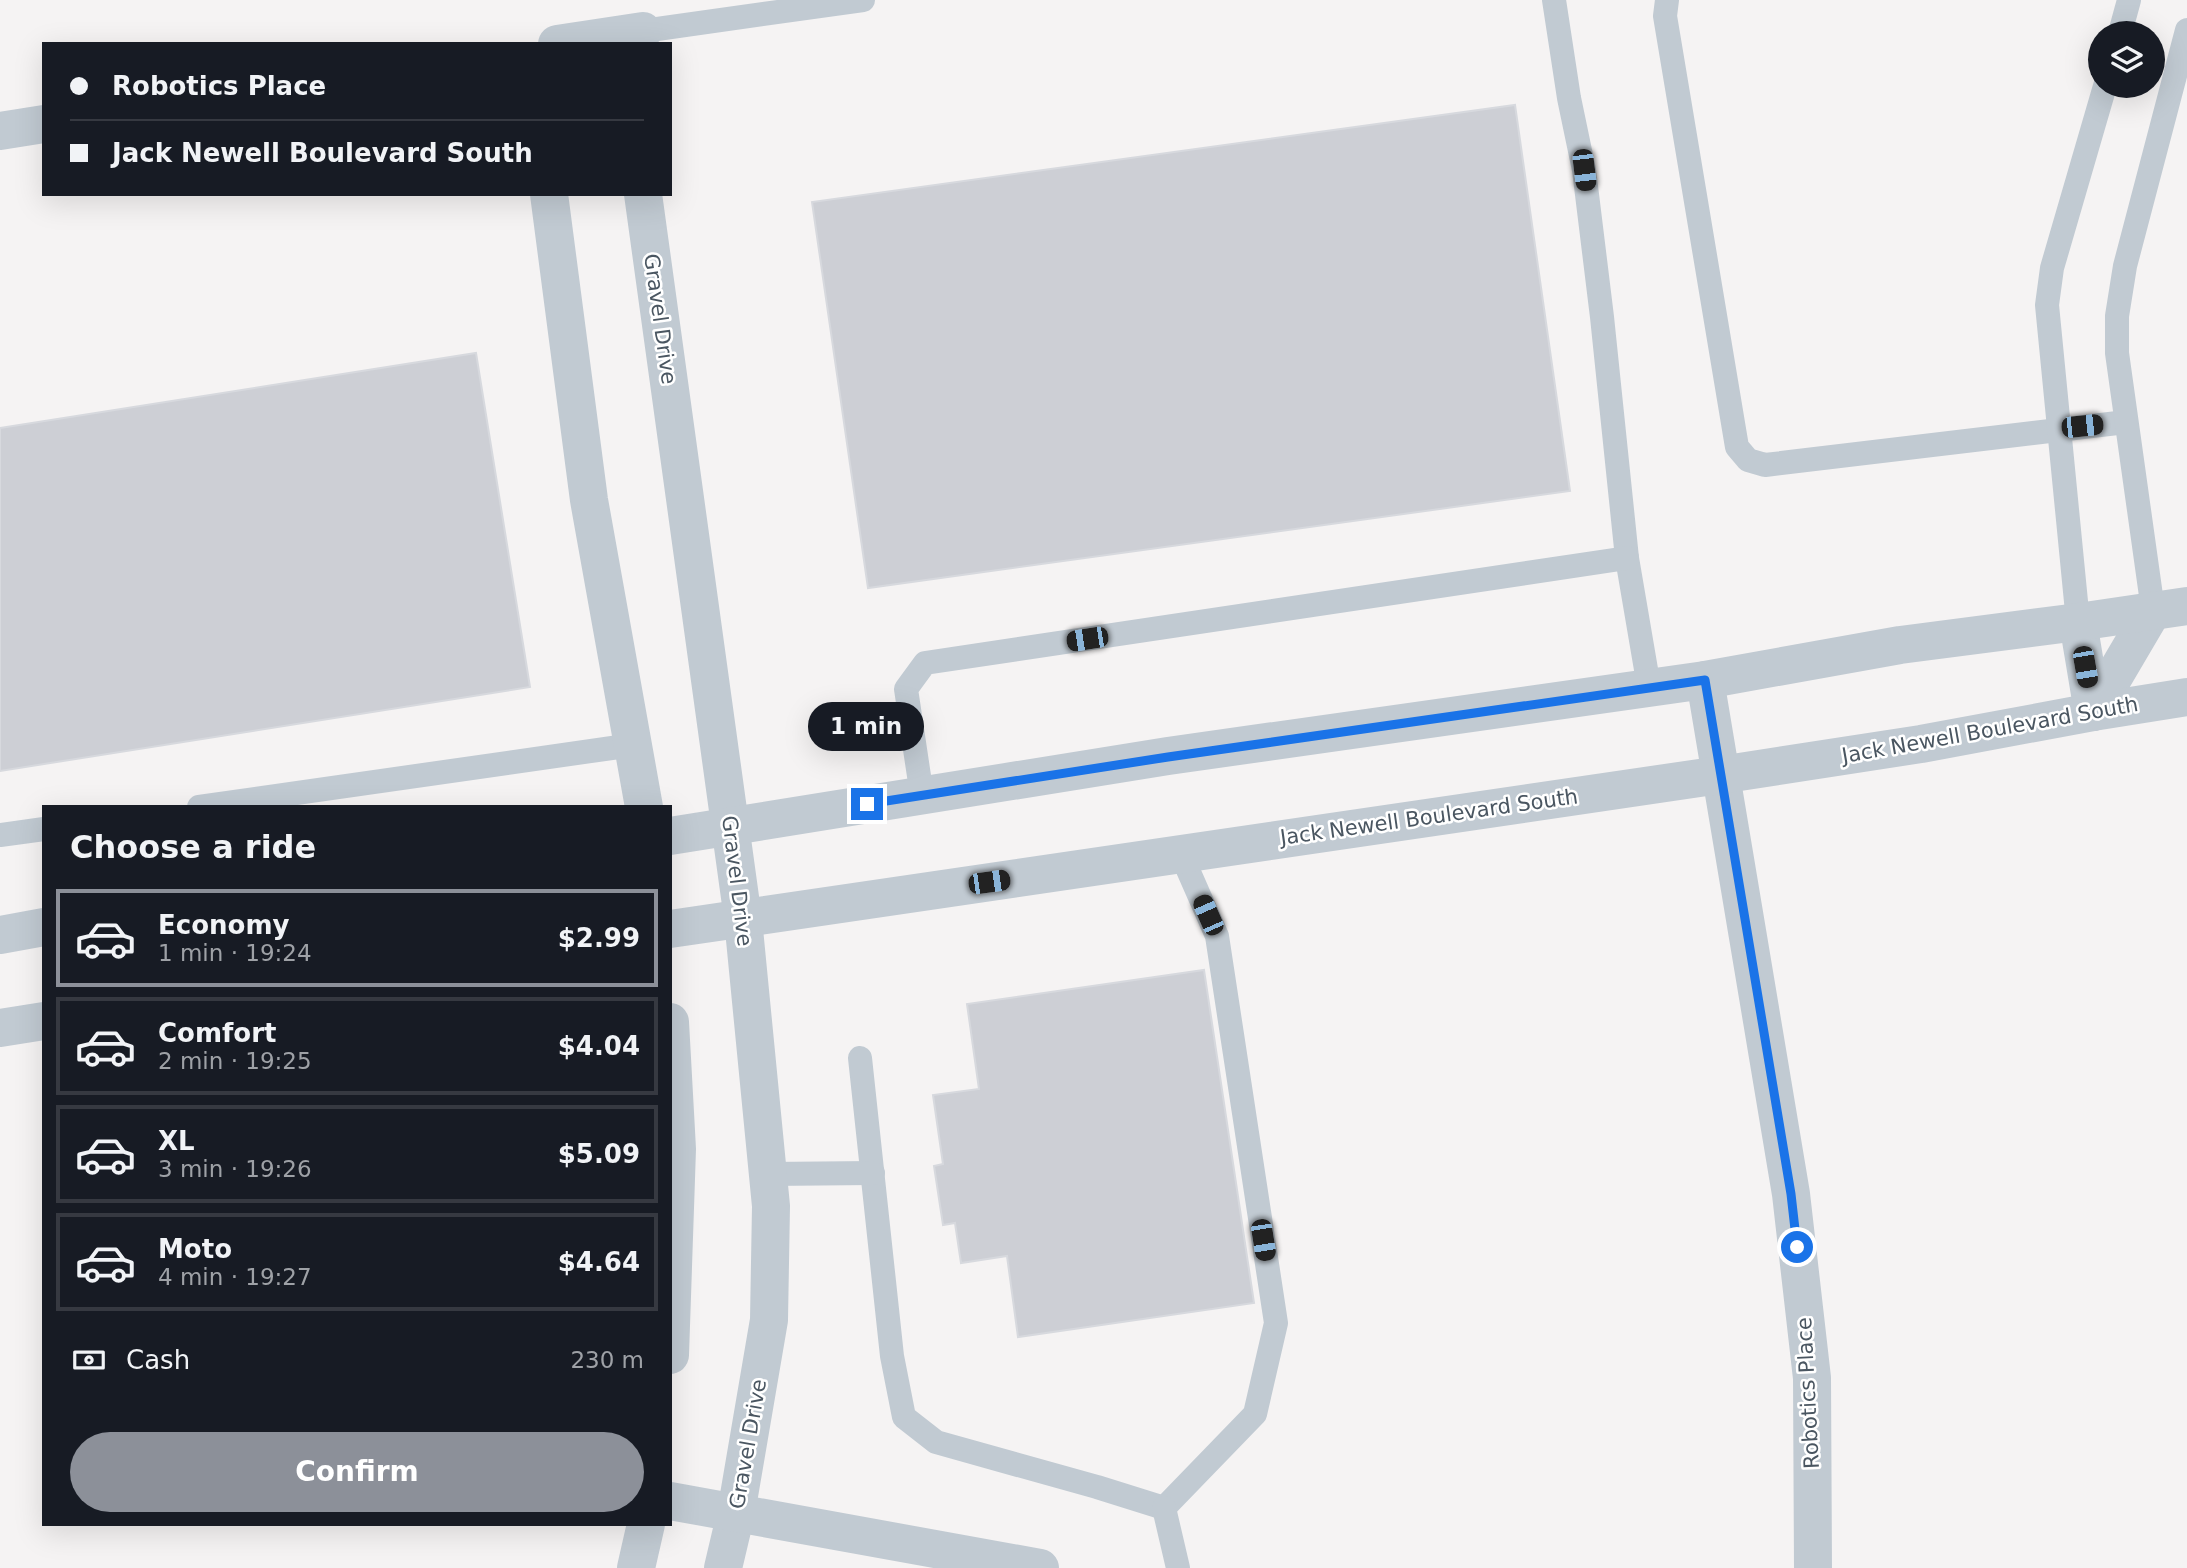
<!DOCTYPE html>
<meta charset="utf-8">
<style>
:root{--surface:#171b24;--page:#20242c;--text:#f1f3f6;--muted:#9ea1a6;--line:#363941;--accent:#8c9099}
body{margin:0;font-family:"DejaVu Sans",sans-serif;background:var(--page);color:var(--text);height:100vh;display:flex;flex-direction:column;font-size:26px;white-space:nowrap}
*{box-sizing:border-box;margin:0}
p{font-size:23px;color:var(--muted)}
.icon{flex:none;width:38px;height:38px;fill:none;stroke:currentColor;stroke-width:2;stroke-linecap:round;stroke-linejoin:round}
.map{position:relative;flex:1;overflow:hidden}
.side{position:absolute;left:42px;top:805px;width:630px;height:721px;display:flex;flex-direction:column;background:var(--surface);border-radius:0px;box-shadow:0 7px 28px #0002}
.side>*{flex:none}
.guide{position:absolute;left:42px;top:42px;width:630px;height:154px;border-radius:0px;box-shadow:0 7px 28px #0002;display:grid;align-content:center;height:154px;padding:0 28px;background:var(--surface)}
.fabs{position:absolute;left:2088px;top:21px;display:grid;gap:14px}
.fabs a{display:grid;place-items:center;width:77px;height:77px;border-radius:50%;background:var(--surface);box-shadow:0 7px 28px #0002;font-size:35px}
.end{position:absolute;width:32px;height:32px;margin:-16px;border:9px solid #1a73e8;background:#fff;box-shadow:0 0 0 4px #fff}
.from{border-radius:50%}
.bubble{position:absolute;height:49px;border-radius:24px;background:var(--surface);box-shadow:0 7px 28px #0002;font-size:23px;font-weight:800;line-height:49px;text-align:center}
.car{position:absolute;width:21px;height:42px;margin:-21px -10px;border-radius:9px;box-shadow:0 0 5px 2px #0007;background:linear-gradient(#222 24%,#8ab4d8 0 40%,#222 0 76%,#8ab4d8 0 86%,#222 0)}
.guide b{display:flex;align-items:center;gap:24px;height:66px;font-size:26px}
.guide b+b{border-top:2px solid var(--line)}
.guide i{width:18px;height:18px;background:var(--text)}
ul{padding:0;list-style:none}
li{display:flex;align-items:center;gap:21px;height:98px;margin:0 14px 10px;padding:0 14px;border:4px solid var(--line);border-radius:0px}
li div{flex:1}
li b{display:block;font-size:26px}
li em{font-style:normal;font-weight:800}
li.active{border-color:var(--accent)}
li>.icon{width:63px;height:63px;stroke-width:1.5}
h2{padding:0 28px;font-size:32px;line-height:84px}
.pay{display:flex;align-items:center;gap:18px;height:77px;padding:0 28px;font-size:26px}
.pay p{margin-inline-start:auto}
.primary-button{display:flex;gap:14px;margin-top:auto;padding:14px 28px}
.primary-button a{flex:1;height:80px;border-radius:42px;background:var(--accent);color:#fff;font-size:28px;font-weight:800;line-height:80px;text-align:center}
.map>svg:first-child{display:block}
.building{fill:#cdcfd5;stroke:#d7d9de;stroke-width:2}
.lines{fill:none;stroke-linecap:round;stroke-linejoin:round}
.lane{stroke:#c1cad2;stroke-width:24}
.street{stroke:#c1cad2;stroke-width:38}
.route{stroke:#1a73e8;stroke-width:9}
.labels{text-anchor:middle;stroke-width:5;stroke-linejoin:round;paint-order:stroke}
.street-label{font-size:21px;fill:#4a5661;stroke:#fff}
</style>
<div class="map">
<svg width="2187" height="1568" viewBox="0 0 2187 1568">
<rect width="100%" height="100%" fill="#f5f3f3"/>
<g class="building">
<path d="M1515,105L1570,491L868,588L812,202Z"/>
<path d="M476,353L530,687L0,771V428Z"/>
<path d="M1204,970L1254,1303L1018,1337L1007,1256L961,1263L955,1223L943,1225L934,1166L943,1164L933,1095L979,1089L967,1004Z"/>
</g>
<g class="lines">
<g class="lane">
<path d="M1554,0L1569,98L1584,170L1602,317L1627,558L1649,687"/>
<path d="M1667,0L1665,16L1737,447L1748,460L1765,465L2126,422"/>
<path d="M643,31L863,0"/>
<path d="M2120,33L2129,0"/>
<path d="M2153,610L2117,353V316L2125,266L2187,30"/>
<path d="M2078,622L2047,305L2052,268L2105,86"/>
<path d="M922,796L906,689L925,663L1627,558"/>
<path d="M199,807L633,745"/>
<path d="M0,835L44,829"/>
<path d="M860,1058L892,1356L904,1417L936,1442L1097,1487L1164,1508"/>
<path d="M768,1174L873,1173"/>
<path d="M1164,1508L1255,1414L1276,1323L1217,936L1181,854"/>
<path d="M1164,1508L1178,1568"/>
</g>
<g class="street">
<path d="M557,44L643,31"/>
<path d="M0,131L44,124"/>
<path d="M549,194L589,500L644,807"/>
<path d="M643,194L743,919L771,1206L769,1320L736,1513L723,1568"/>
<path d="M2078,622L2093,712"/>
<path d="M1705,680L1791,1194L1812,1378L1813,1568"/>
<path d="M2093,712L2153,610"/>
<path d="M670,836L1168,756L1705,680L1900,645L2078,622L2187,606"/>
<path d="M670,929L1720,775L1921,744L2093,712L2187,697"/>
<path d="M0,935L44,927"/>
<path d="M670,1022L677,1149L670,1355"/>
<path d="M0,1028L44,1021"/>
<path d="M670,1501L1040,1568"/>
<path d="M636,1568L646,1524"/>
</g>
</g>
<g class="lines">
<path class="route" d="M867,804L1168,757L1705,680L1791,1194L1797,1247"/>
</g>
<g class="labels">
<g class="street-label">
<text transform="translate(660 319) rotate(82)" y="7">Gravel Drive</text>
<text transform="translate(1990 730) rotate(-10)" y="7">Jack Newell Boulevard South</text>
<text transform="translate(1429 817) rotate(-8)" y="7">Jack Newell Boulevard South</text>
<text transform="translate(737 881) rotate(83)" y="7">Gravel Drive</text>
<text transform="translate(1808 1393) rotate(-93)" y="7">Robotics Place</text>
<text transform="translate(748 1444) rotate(-80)" y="7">Gravel Drive</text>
</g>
</g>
</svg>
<div class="fabs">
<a><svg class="icon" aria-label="layers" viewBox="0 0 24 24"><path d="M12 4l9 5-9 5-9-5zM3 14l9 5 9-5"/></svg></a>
</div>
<i class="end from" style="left:1797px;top:1247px"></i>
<i class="end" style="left:867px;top:804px"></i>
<div class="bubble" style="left:808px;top:702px;width:116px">1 min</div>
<i class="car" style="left:1584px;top:170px;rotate:173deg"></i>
<i class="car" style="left:2082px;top:426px;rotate:84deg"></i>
<i class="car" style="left:1087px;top:639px;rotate:261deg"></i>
<i class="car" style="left:2085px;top:667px;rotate:170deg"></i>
<i class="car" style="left:989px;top:882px;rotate:82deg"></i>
<i class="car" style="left:1208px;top:915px;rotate:336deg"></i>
<i class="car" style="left:1263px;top:1240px;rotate:171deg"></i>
<div class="guide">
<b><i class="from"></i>Robotics Place</b>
<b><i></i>Jack Newell Boulevard South</b>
</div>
<section class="side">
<h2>Choose a ride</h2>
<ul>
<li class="active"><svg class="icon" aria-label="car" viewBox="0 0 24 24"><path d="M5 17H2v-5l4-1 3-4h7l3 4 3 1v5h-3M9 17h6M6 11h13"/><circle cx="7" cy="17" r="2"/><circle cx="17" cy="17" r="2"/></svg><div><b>Economy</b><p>1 min · 19:24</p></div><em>$2.99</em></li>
<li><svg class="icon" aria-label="car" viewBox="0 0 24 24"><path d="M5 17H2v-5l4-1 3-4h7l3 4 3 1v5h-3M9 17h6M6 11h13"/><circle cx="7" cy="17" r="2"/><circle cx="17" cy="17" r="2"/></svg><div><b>Comfort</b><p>2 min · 19:25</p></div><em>$4.04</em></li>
<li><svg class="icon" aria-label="car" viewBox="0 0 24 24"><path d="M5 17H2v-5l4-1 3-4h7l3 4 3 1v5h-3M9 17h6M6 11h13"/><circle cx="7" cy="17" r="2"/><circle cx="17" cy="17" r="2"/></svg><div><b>XL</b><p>3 min · 19:26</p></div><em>$5.09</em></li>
<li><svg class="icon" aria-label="car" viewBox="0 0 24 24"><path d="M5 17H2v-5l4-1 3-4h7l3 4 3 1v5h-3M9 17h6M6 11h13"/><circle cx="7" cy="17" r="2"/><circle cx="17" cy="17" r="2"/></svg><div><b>Moto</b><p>4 min · 19:27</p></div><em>$4.64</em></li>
</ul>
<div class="pay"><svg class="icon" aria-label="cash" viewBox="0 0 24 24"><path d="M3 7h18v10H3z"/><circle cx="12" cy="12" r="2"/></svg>Cash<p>230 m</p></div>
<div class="primary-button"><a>Confirm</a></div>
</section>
</div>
